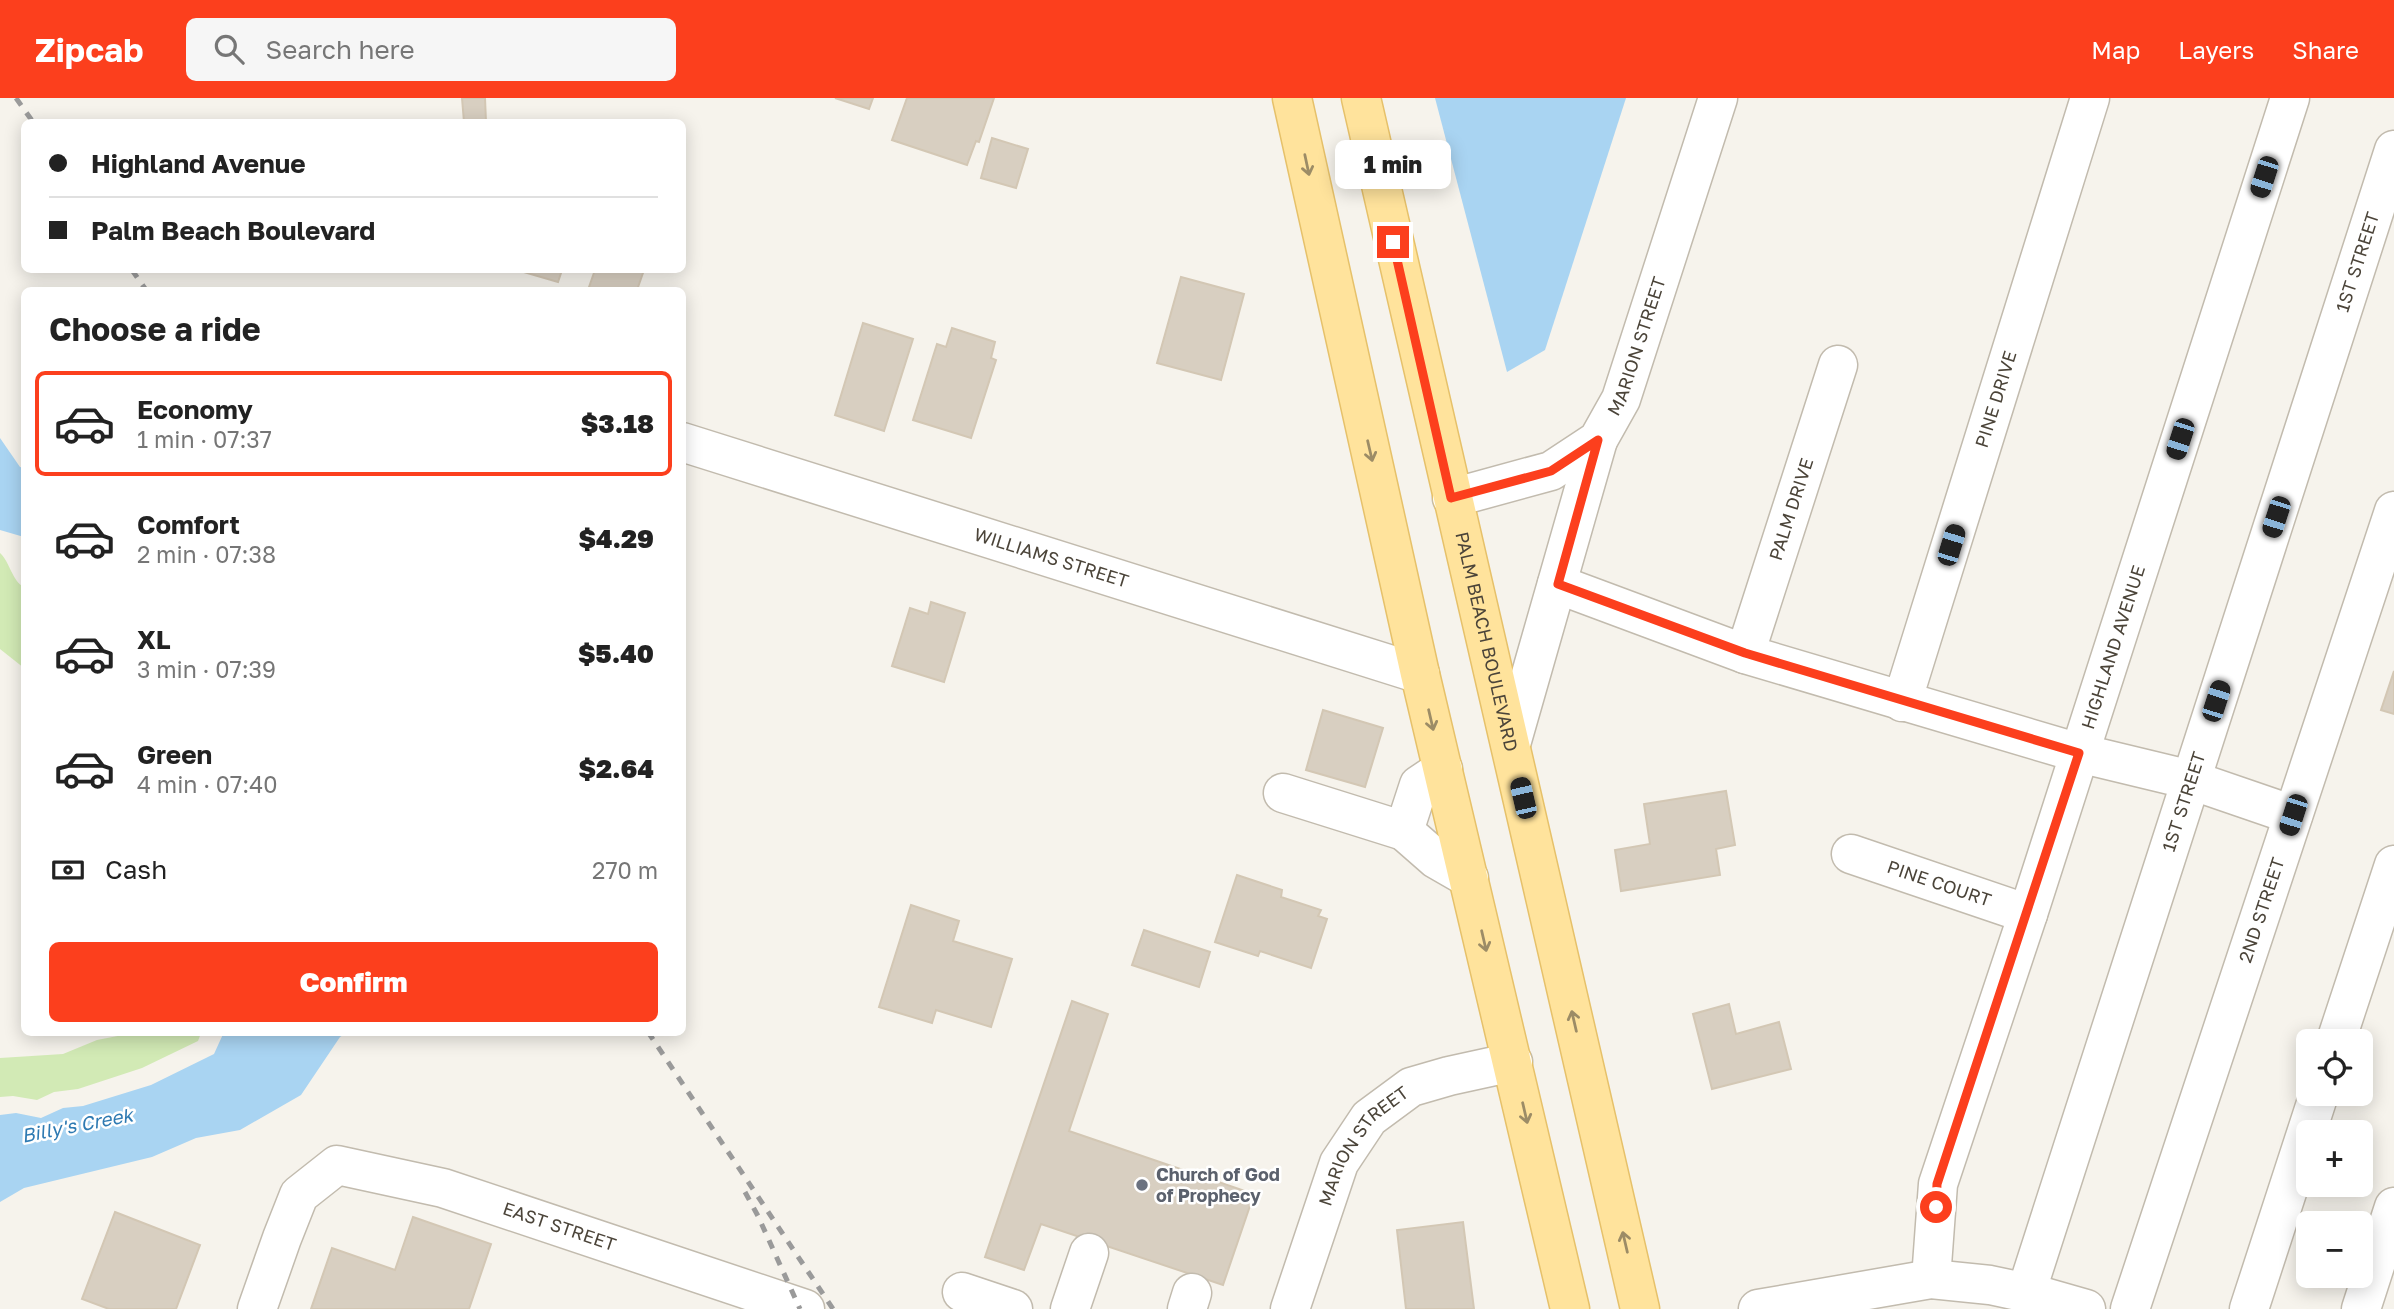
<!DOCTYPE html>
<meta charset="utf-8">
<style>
:root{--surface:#fff;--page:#f6f6f6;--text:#222;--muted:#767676;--line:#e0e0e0;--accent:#fc3f1d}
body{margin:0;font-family:"Golos Text",sans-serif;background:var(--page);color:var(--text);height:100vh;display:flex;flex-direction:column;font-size:26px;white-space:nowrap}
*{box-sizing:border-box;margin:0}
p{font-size:23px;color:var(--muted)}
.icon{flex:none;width:38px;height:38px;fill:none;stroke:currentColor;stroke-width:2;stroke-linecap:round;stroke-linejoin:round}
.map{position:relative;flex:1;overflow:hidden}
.panel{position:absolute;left:21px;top:189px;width:665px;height:749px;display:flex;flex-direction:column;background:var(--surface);border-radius:10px;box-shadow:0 4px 18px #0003}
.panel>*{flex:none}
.top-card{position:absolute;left:21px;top:21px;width:665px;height:154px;border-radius:10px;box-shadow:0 4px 18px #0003;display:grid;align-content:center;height:154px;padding:0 28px;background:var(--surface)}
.tools{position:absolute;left:2296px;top:931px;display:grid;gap:14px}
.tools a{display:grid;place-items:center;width:77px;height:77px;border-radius:10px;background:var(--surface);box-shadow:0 4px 18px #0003;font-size:35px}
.end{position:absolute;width:32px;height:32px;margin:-16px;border:9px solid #fc3f1d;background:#fff;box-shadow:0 0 0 4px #fff}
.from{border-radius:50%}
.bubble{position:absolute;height:49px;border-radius:10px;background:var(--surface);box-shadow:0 4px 18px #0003;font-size:23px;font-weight:800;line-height:49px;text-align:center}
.car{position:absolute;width:21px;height:42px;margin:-21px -10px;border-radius:9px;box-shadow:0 0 5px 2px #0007;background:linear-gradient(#222 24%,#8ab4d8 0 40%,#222 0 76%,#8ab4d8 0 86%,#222 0)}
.top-card b{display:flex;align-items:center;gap:24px;height:66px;font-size:26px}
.top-card b+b{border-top:2px solid var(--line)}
.top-card i{width:18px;height:18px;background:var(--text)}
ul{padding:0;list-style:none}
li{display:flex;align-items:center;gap:21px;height:105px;margin:0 14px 10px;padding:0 14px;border:4px solid transparent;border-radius:10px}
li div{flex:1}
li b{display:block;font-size:26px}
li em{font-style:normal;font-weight:800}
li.selected{border-color:var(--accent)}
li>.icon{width:63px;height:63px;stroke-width:1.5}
h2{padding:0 28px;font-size:32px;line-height:84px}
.pay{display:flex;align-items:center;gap:18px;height:77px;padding:0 28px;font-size:26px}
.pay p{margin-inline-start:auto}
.action{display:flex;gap:14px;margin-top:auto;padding:14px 28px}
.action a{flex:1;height:80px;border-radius:10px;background:var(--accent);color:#fff;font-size:28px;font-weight:800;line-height:80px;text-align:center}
header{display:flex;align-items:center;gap:42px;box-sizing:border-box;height:98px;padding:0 35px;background:var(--accent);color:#fff}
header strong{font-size:33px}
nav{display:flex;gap:38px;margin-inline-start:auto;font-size:24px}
.search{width:490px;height:63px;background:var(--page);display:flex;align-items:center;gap:18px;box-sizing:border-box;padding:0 24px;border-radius:10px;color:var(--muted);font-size:26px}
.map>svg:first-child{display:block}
.green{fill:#d2eab5}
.water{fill:#a9d4f2}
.building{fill:#d8cfc1;stroke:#d3c7b4;stroke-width:2}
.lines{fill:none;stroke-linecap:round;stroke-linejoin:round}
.minor-casing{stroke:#c2bbae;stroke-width:41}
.major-casing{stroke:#e6c16a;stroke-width:41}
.minor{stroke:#fff;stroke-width:38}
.major{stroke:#ffe39c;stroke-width:38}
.rail{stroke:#9a9a9a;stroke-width:5;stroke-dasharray:9 9;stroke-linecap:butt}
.oneway{stroke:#9c8c66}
.route{stroke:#fc3f1d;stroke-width:9}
.worship-dot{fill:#6b7280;stroke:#fff;stroke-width:2.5}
.labels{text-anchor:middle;stroke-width:5;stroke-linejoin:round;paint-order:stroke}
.street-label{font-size:18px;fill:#4b4439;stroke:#fff}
.worship-label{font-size:18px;font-weight:bold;fill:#5b616d;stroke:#fff;text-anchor:start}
.water-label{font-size:19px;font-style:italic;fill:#2e7ab2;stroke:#fff}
</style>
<header>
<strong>Zipcab</strong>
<div class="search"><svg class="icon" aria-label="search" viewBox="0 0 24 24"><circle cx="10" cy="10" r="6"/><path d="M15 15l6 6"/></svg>Search here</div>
<nav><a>Map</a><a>Layers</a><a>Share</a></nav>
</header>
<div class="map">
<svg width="2394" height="1211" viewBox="0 0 2394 1211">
<rect width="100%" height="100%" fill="#f6f3ec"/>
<g class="green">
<path d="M0,455C10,464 12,483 24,489V570L0,551Z"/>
<path d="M133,935H201L198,943L142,970L78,991L54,994L37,1002L13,998L0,999V960L63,956L97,942Z"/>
</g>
<g class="water">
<path d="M1435,0H1626L1545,252L1507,274Z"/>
<path d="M0,340L20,369L24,370V439L0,432Z"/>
<path d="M224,934L346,935L340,939L301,997L240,1032L196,1040L152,1059L24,1090L0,1104V1017L16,1015L41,1020L63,1010L83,1008L151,987L214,956Z"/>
</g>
<g class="building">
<path d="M462,0H485L486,24H464Z"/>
<path d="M835,0H873L869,11Z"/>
<path d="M907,0H994L979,44L976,43L967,67L892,42Z"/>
<path d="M992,40L1028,51L1016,90L981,80Z"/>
<path d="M517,172H562L558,184Z"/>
<path d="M595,172H644L637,192H588Z"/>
<path d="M1181,179L1244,196L1221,282L1157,265Z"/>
<path d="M863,225L913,241L884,333L835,317Z"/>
<path d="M952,230L995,244L991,260L996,262L971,340L913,322L937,246L946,249Z"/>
<path d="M931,504L965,515L944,584L892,568L910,510L928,516Z"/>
<path d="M2394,573V616L2381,612Z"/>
<path d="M1323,612L1383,630L1365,689L1306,672Z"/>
<path d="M1726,693L1735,747L1716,751L1720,777L1621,793L1615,752L1650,746L1644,706Z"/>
<path d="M1237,777L1282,792L1281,799L1321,812L1318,818L1327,821L1311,870L1260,853L1258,858L1215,844Z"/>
<path d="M911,807L959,823L953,843L1012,861L991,929L936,912L932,925L879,909Z"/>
<path d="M1144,832L1210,854L1199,889L1132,867Z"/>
<path d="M1072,903L1108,916L1069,1033L1254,1096L1223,1187L1041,1126L1024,1172L985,1159Z"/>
<path d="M1729,906L1736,936L1779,924L1791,971L1712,991L1693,916Z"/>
<path d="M115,1114L200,1147L176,1211H109L82,1201Z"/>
<path d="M413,1119L491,1146L469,1211H311L332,1150L395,1172Z"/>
<path d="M1463,1124L1474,1211H1406L1397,1132Z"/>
</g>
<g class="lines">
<g class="minor-casing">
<g id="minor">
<path id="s1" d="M682,344L1420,576"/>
<path id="s2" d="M1452,400L1551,373L1598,342L1621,301L1718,0"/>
<path d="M1557,486L1745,556L2079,655L2191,682L2293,717"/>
<path id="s3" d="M1745,556L1838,267"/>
<path id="s4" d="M1902,604L2090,0"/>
<path d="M1511,646L1598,342"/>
<path d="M1443,671L1419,687L1404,733L1436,761L1469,780"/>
<path d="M1283,695L1404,733"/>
<path id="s5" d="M1851,756L2028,816"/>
<path d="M2336,943L2394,767"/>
<path id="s6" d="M1931,1181L1938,1086L2028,816L2290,0"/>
<path d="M962,1194L1013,1211"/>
<path id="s7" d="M2026,1195L2394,52"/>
<path id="s8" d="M257,1211L282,1140L299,1097L337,1067L443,1090L805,1211"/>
<path d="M1070,1211L1089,1155"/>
<path d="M1187,1211L1192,1195"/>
<path id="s9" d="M1290,1211L1339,1065L1369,1020L1411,989L1449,978L1513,964"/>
<path d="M1758,1211L1931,1181L1990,1187L2037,1197L2086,1211"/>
<path id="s10" d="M2130,1211L2394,413"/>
<path d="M2249,1211L2319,996"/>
<path d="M2361,1211L2394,1109"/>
</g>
</g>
<g class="major-casing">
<g id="major">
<path d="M1292,0L1420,576L1570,1211"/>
<path id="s11" d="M1361,0L1640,1211"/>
</g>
</g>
<use href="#minor" class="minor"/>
<use href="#major" class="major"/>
<g class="rail">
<path d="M16,0L33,24"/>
<path d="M132,172L146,192"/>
<path d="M648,934L833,1211"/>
<path d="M745,1094L758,1118L800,1211"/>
</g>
</g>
<defs><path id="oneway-shaft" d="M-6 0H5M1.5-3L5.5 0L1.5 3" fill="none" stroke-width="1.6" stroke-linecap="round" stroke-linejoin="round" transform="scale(1.75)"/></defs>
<g class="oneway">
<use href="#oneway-shaft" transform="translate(1307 67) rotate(78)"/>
<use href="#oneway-shaft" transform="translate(1370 353) rotate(77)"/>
<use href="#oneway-shaft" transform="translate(1431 622) rotate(77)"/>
<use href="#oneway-shaft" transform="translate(1484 843) rotate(77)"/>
<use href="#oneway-shaft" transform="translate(1574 923) rotate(-103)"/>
<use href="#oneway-shaft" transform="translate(1525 1015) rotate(77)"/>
<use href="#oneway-shaft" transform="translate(1625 1144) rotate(-103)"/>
</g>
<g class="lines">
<path class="route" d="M1393,144L1451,400L1551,373L1598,342L1558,486L1745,555L2079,655L1937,1086L1936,1109"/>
</g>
<circle class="worship-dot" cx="1142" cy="1087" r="7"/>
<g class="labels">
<g class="street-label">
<text dy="6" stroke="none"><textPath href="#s7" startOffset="1083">1ST STREET</textPath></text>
<text dy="6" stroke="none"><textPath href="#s2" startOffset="261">MARION STREET</textPath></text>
<text dy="6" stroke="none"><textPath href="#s4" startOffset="317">PINE DRIVE</textPath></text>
<text dy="6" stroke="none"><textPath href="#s3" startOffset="152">PALM DRIVE</textPath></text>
<text dy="6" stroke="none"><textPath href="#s1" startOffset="387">WILLIAMS STREET</textPath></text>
<text dy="6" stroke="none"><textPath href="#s11" startOffset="558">PALM BEACH BOULEVARD</textPath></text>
<text dy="6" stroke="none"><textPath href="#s6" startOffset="660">HIGHLAND AVENUE</textPath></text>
<text dy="6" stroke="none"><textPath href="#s7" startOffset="516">1ST STREET</textPath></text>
<text dy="6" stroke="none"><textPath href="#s5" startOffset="93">PINE COURT</textPath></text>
<text dy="6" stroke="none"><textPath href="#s10" startOffset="420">2ND STREET</textPath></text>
<text dy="6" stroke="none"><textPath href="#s9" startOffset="182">MARION STREET</textPath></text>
<text dy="6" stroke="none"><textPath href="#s8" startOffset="401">EAST STREET</textPath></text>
</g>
<g class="worship-label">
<text x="1156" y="1083">Church of God<tspan x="1156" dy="21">of Prophecy</tspan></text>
</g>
<g class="water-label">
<text transform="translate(77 1027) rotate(-11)" y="7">Billy's Creek</text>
</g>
</g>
</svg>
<div class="tools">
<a><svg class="icon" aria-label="locate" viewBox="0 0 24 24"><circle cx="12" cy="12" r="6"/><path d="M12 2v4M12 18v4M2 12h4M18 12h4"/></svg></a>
<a>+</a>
<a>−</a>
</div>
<i class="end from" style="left:1936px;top:1109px"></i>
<i class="end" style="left:1393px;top:144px"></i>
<div class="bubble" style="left:1335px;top:42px;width:116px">1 min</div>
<i class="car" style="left:2264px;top:79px;rotate:198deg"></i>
<i class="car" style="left:2180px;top:341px;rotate:198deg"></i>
<i class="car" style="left:2276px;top:419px;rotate:198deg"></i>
<i class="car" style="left:1951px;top:447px;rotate:17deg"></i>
<i class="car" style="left:2216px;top:603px;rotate:18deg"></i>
<i class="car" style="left:1523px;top:700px;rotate:347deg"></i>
<i class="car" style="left:2293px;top:717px;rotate:198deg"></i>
<div class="top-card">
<b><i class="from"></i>Highland Avenue</b>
<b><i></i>Palm Beach Boulevard</b>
</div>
<section class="panel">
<h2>Choose a ride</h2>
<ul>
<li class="selected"><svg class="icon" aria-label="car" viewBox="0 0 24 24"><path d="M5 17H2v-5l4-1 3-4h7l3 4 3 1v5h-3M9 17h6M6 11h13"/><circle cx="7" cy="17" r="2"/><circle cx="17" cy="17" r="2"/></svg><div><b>Economy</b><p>1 min · 07:37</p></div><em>$3.18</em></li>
<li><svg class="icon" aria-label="car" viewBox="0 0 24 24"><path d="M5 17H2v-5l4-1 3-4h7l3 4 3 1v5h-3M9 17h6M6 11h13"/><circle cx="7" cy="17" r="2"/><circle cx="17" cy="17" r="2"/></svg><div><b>Comfort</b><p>2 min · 07:38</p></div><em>$4.29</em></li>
<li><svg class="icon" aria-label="car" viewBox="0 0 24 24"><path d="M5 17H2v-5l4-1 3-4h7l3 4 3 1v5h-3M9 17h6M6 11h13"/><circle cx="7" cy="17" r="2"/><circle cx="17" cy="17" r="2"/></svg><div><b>XL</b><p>3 min · 07:39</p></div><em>$5.40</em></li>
<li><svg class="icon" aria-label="car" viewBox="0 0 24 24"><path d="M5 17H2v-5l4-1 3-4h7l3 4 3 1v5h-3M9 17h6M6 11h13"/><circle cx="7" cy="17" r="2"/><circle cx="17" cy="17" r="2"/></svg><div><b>Green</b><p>4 min · 07:40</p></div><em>$2.64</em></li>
</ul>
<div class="pay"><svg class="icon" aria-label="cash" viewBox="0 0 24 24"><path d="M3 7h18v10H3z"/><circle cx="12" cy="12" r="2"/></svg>Cash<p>270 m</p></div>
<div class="action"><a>Confirm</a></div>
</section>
</div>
